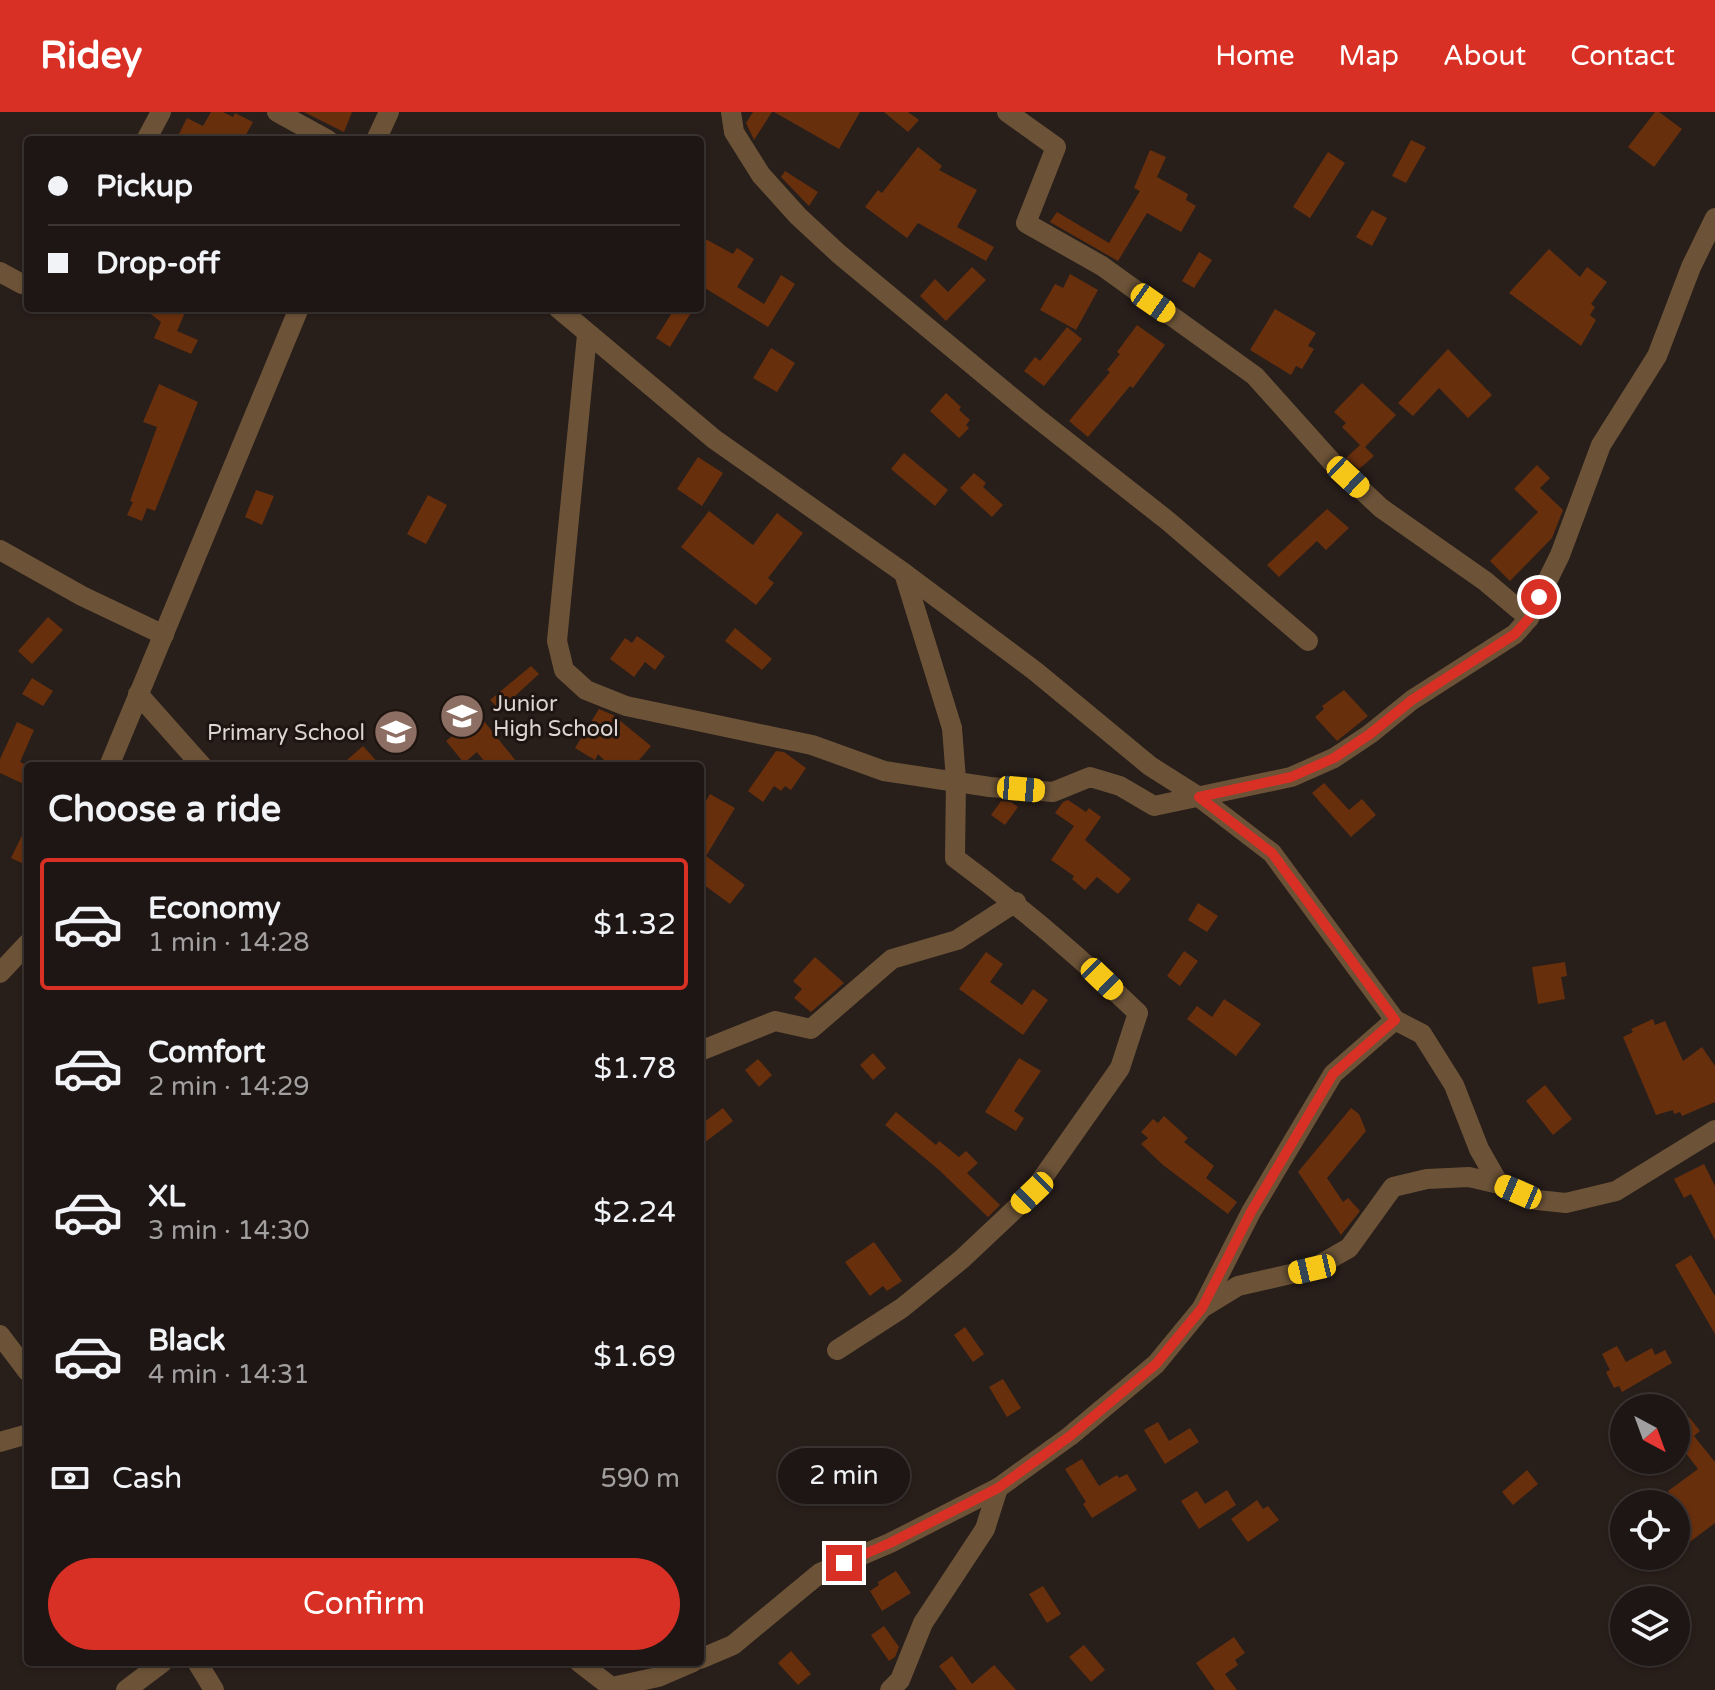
<!DOCTYPE html>
<meta charset="utf-8">
<style>
:root{--surface:#1e1614;--page:#2b2322;--text:#f1f3f6;--muted:#a19fa0;--line:#3c3534;--accent:#d93025}
body{margin:0;font-family:"Varela Round",sans-serif;background:var(--page);color:var(--text);height:100vh;display:flex;flex-direction:column;font-size:30px;white-space:nowrap}
*{box-sizing:border-box;margin:0}
p{font-size:26px;color:var(--muted)}
.icon{flex:none;width:44px;height:44px;fill:none;stroke:currentColor;stroke-width:2;stroke-linecap:round;stroke-linejoin:round}
.map{position:relative;flex:1;overflow:hidden}
.side{position:absolute;left:24px;top:650px;width:680px;height:904px;display:flex;flex-direction:column;background:var(--surface);border-radius:8px;box-shadow:0 2px 6px #0004,0 0 0 2px var(--line)}
.side>*{flex:none}
.banner{position:absolute;left:24px;top:24px;width:680px;height:176px;border-radius:8px;box-shadow:0 2px 6px #0004,0 0 0 2px var(--line);display:grid;align-content:center;height:176px;padding:0 24px;background:var(--surface)}
.needle{width:52px;rotate:139deg}
.controls{position:absolute;left:1610px;top:1282px;display:grid;gap:16px}
.controls a{display:grid;place-items:center;width:80px;height:80px;border-radius:50%;background:var(--surface);box-shadow:0 2px 6px #0004,0 0 0 2px var(--line);font-size:40px}
.end{position:absolute;width:36px;height:36px;margin:-18px;border:10px solid #d93025;background:#fff;box-shadow:0 0 0 4px #fff}
.from{border-radius:50%}
.bubble{position:absolute;height:56px;border-radius:28px;background:var(--surface);box-shadow:0 2px 6px #0004,0 0 0 2px var(--line);font-size:26px;font-weight:600;line-height:56px;text-align:center}
.car{position:absolute;width:24px;height:48px;margin:-24px -12px;border-radius:10px;box-shadow:0 0 6px 2px #0007;background:linear-gradient(#f5c518 24%,#345 0 40%,#f5c518 0 76%,#345 0 86%,#f5c518 0)}
.banner b{display:flex;align-items:center;gap:28px;height:76px;font-size:30px}
.banner b+b{border-top:2px solid var(--line)}
.banner i{width:20px;height:20px;background:var(--text)}
ul{padding:0;list-style:none}
li{display:flex;align-items:center;gap:24px;height:132px;margin:0 16px 12px;padding:0 8px;border:4px solid transparent;border-radius:8px}
li div{flex:1}
li b{display:block;font-size:30px}
li em{font-style:normal;font-weight:600}
li.current{border-color:var(--accent)}
li>.icon{width:72px;height:72px;stroke-width:1.5}
h2{padding:0 24px;font-size:36px;line-height:96px}
.pay{display:flex;align-items:center;gap:20px;height:88px;padding:0 24px;font-size:30px}
.pay p{margin-inline-start:auto}
.cta{display:flex;gap:16px;margin-top:auto;padding:16px 24px}
.cta a{flex:1;height:92px;border-radius:48px;background:var(--accent);color:#fff;font-size:32px;font-weight:600;line-height:92px;text-align:center}
header{display:flex;align-items:center;gap:48px;box-sizing:border-box;height:112px;padding:0 40px;background:var(--accent);color:#fff}
header strong{font-size:38px}
nav{display:flex;gap:44px;margin-inline-start:auto;font-size:28px}
.map>svg:first-child{display:block}
.building{fill:#682f0d}
.lines{fill:none;stroke-linecap:round;stroke-linejoin:round}
.minor{stroke:#6c5338;stroke-width:20}
.route{stroke:#d93025;stroke-width:10}
.labels{text-anchor:middle;stroke-width:6;stroke-linejoin:round;paint-order:stroke}
.poi-label{font-size:22px;fill:#dcd5d2;stroke:#1e1511;text-anchor:start}
</style>
<header>
<strong>Ridey</strong>
<nav><a>Home</a><a>Map</a><a>About</a><a>Contact</a></nav>
</header>
<div class="map">
<svg width="1715" height="1578" viewBox="0 0 1715 1578">
<rect width="100%" height="100%" fill="#281e1a"/>
<g class="building">
<path d="M211,0H223L233,5L235,1L253,10L243,28H176L187,6L203,14Z"/>
<path d="M304,0H352L344,20Z"/>
<path d="M753,0H772L754,28L746,11Z"/>
<path d="M774,0H860L839,37Z"/>
<path d="M884,0H908L919,8L908,20Z"/>
<path d="M1655,0H1659L1682,17L1654,55L1628,35Z"/>
<path d="M1411,28L1426,35L1406,71L1392,64Z"/>
<path d="M918,35L942,54L939,58L977,78L957,115L994,135L986,149L918,111L907,126L865,95L878,78L882,81Z"/>
<path d="M1150,38L1166,45L1157,65L1188,82L1186,88L1196,94L1181,120L1147,101L1118,149L1050,110L1057,100L1109,131L1140,79L1134,76Z"/>
<path d="M1328,40L1345,51L1310,106L1293,95Z"/>
<path d="M785,59L818,80L809,94L781,65Z"/>
<path d="M1372,98L1387,106L1372,134L1356,125Z"/>
<path d="M700,124L733,142L737,136L754,147L737,175L764,192L781,163L795,172L768,215L700,173Z"/>
<path d="M1549,137L1580,165L1587,155L1607,170L1591,192L1595,195L1590,203L1596,208L1581,234L1509,181Z"/>
<path d="M1199,140L1212,148L1194,176L1182,169Z"/>
<path d="M972,155L986,168L946,209L920,184L935,167L948,180Z"/>
<path d="M1070,162L1098,178L1076,218L1040,198L1055,172L1063,176Z"/>
<path d="M143,196H187L177,219L198,228L191,242L154,226L161,210Z"/>
<path d="M675,196H694L670,235L656,226Z"/>
<path d="M1275,197L1316,221L1308,234L1314,237L1302,257L1296,254L1291,263L1250,238Z"/>
<path d="M1137,213L1165,233L1133,276L1130,274L1088,325L1069,309L1110,260L1107,258L1120,242L1117,240Z"/>
<path d="M1067,215L1082,227L1044,274L1024,259L1035,245L1040,249Z"/>
<path d="M771,236L795,251L777,280L753,266Z"/>
<path d="M1448,237L1492,283L1468,306L1439,276L1413,304L1398,291Z"/>
<path d="M1362,271L1396,303L1365,335L1374,344L1359,357L1346,346L1360,333L1342,315L1346,311L1334,300Z"/>
<path d="M159,272L198,290L155,399L147,396L142,409L127,403L133,390L130,389L157,315L143,310Z"/>
<path d="M946,281L961,295L959,298L970,308L966,313L969,316L959,326L930,299Z"/>
<path d="M904,341L948,378L935,394L891,357Z"/>
<path d="M698,345L723,361L702,394L677,377Z"/>
<path d="M1537,353L1550,366L1540,376L1563,398L1552,426L1510,469L1490,449L1538,400L1514,377Z"/>
<path d="M974,361L986,371L983,375L1003,393L992,405L960,376Z"/>
<path d="M256,378L274,384L262,413L245,405Z"/>
<path d="M428,383L447,393L426,432L407,422Z"/>
<path d="M1327,397L1349,416L1326,438L1317,429L1279,465L1267,453Z"/>
<path d="M709,399L753,433L777,401L803,421L768,466L774,471L756,493L681,435Z"/>
<path d="M48,505L63,518L32,552L18,539Z"/>
<path d="M735,516L772,547L762,558L725,529Z"/>
<path d="M637,524L665,544L655,558L645,550L634,565L610,547L625,526L632,531Z"/>
<path d="M531,554L539,562L500,598L490,588Z"/>
<path d="M32,566L53,579L43,594L22,582Z"/>
<path d="M1344,578L1368,604L1337,629L1315,605L1324,597L1322,594Z"/>
<path d="M599,597L613,603L651,634L634,654H610L598,642L595,648L575,636Z"/>
<path d="M479,603L520,654H488L477,640L464,651L446,629Z"/>
<path d="M17,610L34,618L20,650L28,654V674L0,661V647Z"/>
<path d="M363,634L381,654H340Z"/>
<path d="M776,639L784,640L806,656L791,678L785,674L781,679L774,674L763,690L748,679Z"/>
<path d="M1324,671L1349,698L1362,687L1376,703L1351,725L1312,681Z"/>
<path d="M710,682L735,696L706,744L745,773L730,792L700,770V699Z"/>
<path d="M1068,688L1086,700L1089,696L1101,705L1085,728L1131,767L1118,782L1097,765L1085,778L1072,767L1074,764L1051,748L1074,714L1055,701L1063,690Z"/>
<path d="M1001,689L1011,690L1018,695L1005,713L991,703Z"/>
<path d="M28,711V754L11,746Z"/>
<path d="M1198,791L1218,804L1207,820L1188,808Z"/>
<path d="M1184,839L1198,849L1180,874L1167,864Z"/>
<path d="M986,840L1003,852L990,870L1022,893L1033,877L1048,888L1023,923L959,877Z"/>
<path d="M815,845L844,871L811,900L794,886L802,877L793,869Z"/>
<path d="M1565,850L1567,864L1561,865L1565,887L1538,892L1532,855Z"/>
<path d="M1224,887L1261,912L1236,944L1187,907L1197,894L1212,905Z"/>
<path d="M1653,907L1655,913L1665,909L1683,949L1702,935L1715,954V990L1682,1004L1680,1000L1674,1002L1673,998L1656,1003L1623,925L1633,920L1631,917Z"/>
<path d="M873,941L886,956L873,968L860,953Z"/>
<path d="M1019,946L1041,959L1014,999L1024,1006L1016,1019L985,1000Z"/>
<path d="M758,947L772,963L759,975L745,958Z"/>
<path d="M1545,973L1572,1007L1553,1023L1526,989Z"/>
<path d="M723,996L733,1009L700,1034V1013Z"/>
<path d="M1351,996L1359,1002L1366,1019L1327,1066L1343,1090L1348,1086L1360,1099L1341,1123L1298,1060Z"/>
<path d="M896,1000L936,1033L939,1029L959,1045L966,1039L978,1051L967,1061L1000,1093L988,1105L939,1058L885,1013Z"/>
<path d="M1164,1004L1188,1026L1184,1030L1214,1054L1206,1066L1237,1090L1228,1102L1163,1053L1141,1032L1148,1026L1141,1020L1153,1007L1158,1011Z"/>
<path d="M1704,1052L1715,1074V1128L1691,1082L1684,1086L1674,1067Z"/>
<path d="M874,1130L902,1169L887,1179L883,1174L870,1184L845,1150Z"/>
<path d="M1691,1143L1715,1184V1222L1675,1153Z"/>
<path d="M965,1215L984,1242L973,1250L954,1223Z"/>
<path d="M1617,1234L1626,1250L1652,1236L1655,1243L1665,1238L1672,1251L1622,1280L1619,1274L1614,1276L1606,1260L1610,1258L1602,1242Z"/>
<path d="M1003,1267L1021,1296L1007,1305L989,1275Z"/>
<path d="M1689,1305L1700,1319L1694,1324L1715,1350V1411L1683,1435L1676,1427V1412L1686,1404L1668,1379L1698,1357L1676,1328V1316Z"/>
<path d="M1158,1310L1169,1329L1190,1316L1199,1330L1165,1352L1144,1318Z"/>
<path d="M1082,1347L1099,1374L1117,1363L1119,1366L1127,1362L1137,1378L1092,1406L1083,1392L1086,1390L1065,1357Z"/>
<path d="M1527,1358L1538,1372L1513,1393L1502,1380Z"/>
<path d="M1227,1378L1236,1393L1199,1417L1181,1389L1197,1379L1205,1392Z"/>
<path d="M1257,1388L1263,1397L1268,1394L1279,1408L1248,1430L1231,1407Z"/>
<path d="M896,1459L911,1481L882,1499L870,1479L879,1473L878,1470Z"/>
<path d="M1043,1474L1061,1502L1047,1511L1029,1482Z"/>
<path d="M884,1514L899,1535L895,1545L889,1549L871,1523Z"/>
<path d="M1234,1525L1245,1541L1235,1548L1238,1553L1225,1562L1237,1578H1215L1196,1551Z"/>
<path d="M1084,1533L1105,1558L1091,1570L1069,1545Z"/>
<path d="M791,1539L811,1562L798,1573L778,1551Z"/>
<path d="M952,1544L972,1572L994,1553L1016,1578H957L939,1554Z"/>
</g>
<g class="lines">
<g class="minor">
<path d="M277,0L328,28"/>
<path d="M731,0L734,20L761,63L798,104L839,142L1032,302L1168,409L1308,529"/>
<path d="M1007,0L1056,35L1026,111L1102,154L1255,264L1332,350L1381,396L1485,469L1529,506"/>
<path d="M146,28L161,0"/>
<path d="M376,28L389,0"/>
<path d="M0,160L22,172H28"/>
<path d="M558,196L714,327L904,461L1035,559L1150,654L1199,685L1272,741L1395,908L1422,922L1454,973L1479,1037L1499,1072"/>
<path d="M587,223L557,529L564,558L586,578L626,594L812,633L884,659L990,675L1053,680L1090,665L1120,674L1154,694L1291,665L1334,646L1370,622L1412,588L1515,522L1529,506L1560,443L1601,333L1657,244L1691,155L1715,106"/>
<path d="M0,438L82,484L164,523"/>
<path d="M138,582L202,654"/>
<path d="M109,654L299,196"/>
<path d="M0,861L28,831"/>
<path d="M700,939L775,909L811,917L892,847L957,828L1016,790"/>
<path d="M1202,1196L1251,1100L1333,962L1395,908"/>
<path d="M0,1223L28,1260"/>
<path d="M837,1238L902,1196L962,1147L1032,1081L1120,956L1138,901C1080,845 1020,794 955,746L956,668L952,616L904,461"/>
<path d="M0,1330L28,1322"/>
<path d="M700,1547L733,1533L820,1461L890,1431L998,1376L1070,1324L1156,1252L1202,1196L1238,1174L1312,1157L1349,1136L1393,1075L1427,1067L1469,1065L1499,1072L1537,1088L1566,1091L1616,1079L1715,1018"/>
<path d="M197,1550L214,1578"/>
<path d="M579,1550L615,1578"/>
<path d="M612,1575L658,1565L693,1550"/>
<path d="M126,1578L163,1550"/>
<path d="M890,1578L900,1568L923,1511L985,1417L998,1376"/>
</g>
</g>
<g class="lines">
<path class="route" d="M844,1451L890,1431L998,1376L1070,1324L1156,1252L1202,1196L1251,1100L1333,962L1395,908L1272,741L1199,685L1291,665L1334,646L1370,622L1412,588L1515,522L1529,506L1539,485"/>
</g>
<defs>
<g id="school-disc" transform="scale(2.3)"><circle r="9.5" fill="#8d6e63" stroke="#1e1511"/><path d="M0-5L7-2L0 1L-7-2ZM-4 1L0 2.5L4 1V4Q0 6-4 4Z" fill="#fff"/></g>
</defs>
<g fill-rule="evenodd">
<use href="#school-disc" x="462" y="604"/>
<use href="#school-disc" x="396" y="620"/>
</g>
<g class="labels">
<g class="poi-label">
<text x="493" y="599">Junior<tspan x="493" dy="25">High School</tspan></text>
<text x="365" y="628" text-anchor="end">Primary School</text>
</g>
</g>
</svg>
<div class="controls">
<a><svg class="needle" viewBox="-14 -14 28 28"><path d="M0-13l5 13h-10z" fill="#e53935"/><path d="M0 13l5-13h-10z" fill="#a19fa0"/></svg></a>
<a><svg class="icon" aria-label="locate" viewBox="0 0 24 24"><circle cx="12" cy="12" r="6"/><path d="M12 2v4M12 18v4M2 12h4M18 12h4"/></svg></a>
<a><svg class="icon" aria-label="layers" viewBox="0 0 24 24"><path d="M12 4l9 5-9 5-9-5zM3 14l9 5 9-5"/></svg></a>
</div>
<i class="end from" style="left:1539px;top:485px"></i>
<i class="end" style="left:844px;top:1451px"></i>
<div class="bubble" style="left:778px;top:1336px;width:132px">2 min</div>
<i class="car" style="left:1153px;top:191px;rotate:125deg"></i>
<i class="car" style="left:1348px;top:365px;rotate:133deg"></i>
<i class="car" style="left:1021px;top:677px;rotate:95deg"></i>
<i class="car" style="left:1102px;top:867px;rotate:134deg"></i>
<i class="car" style="left:1518px;top:1080px;rotate:293deg"></i>
<i class="car" style="left:1032px;top:1081px;rotate:226deg"></i>
<i class="car" style="left:1312px;top:1157px;rotate:257deg"></i>
<div class="banner">
<b><i class="from"></i>Pickup</b>
<b><i></i>Drop-off</b>
</div>
<section class="side">
<h2>Choose a ride</h2>
<ul>
<li class="current"><svg class="icon" aria-label="car" viewBox="0 0 24 24"><path d="M5 17H2v-5l4-1 3-4h7l3 4 3 1v5h-3M9 17h6M6 11h13"/><circle cx="7" cy="17" r="2"/><circle cx="17" cy="17" r="2"/></svg><div><b>Economy</b><p>1 min · 14:28</p></div><em>$1.32</em></li>
<li><svg class="icon" aria-label="car" viewBox="0 0 24 24"><path d="M5 17H2v-5l4-1 3-4h7l3 4 3 1v5h-3M9 17h6M6 11h13"/><circle cx="7" cy="17" r="2"/><circle cx="17" cy="17" r="2"/></svg><div><b>Comfort</b><p>2 min · 14:29</p></div><em>$1.78</em></li>
<li><svg class="icon" aria-label="car" viewBox="0 0 24 24"><path d="M5 17H2v-5l4-1 3-4h7l3 4 3 1v5h-3M9 17h6M6 11h13"/><circle cx="7" cy="17" r="2"/><circle cx="17" cy="17" r="2"/></svg><div><b>XL</b><p>3 min · 14:30</p></div><em>$2.24</em></li>
<li><svg class="icon" aria-label="car" viewBox="0 0 24 24"><path d="M5 17H2v-5l4-1 3-4h7l3 4 3 1v5h-3M9 17h6M6 11h13"/><circle cx="7" cy="17" r="2"/><circle cx="17" cy="17" r="2"/></svg><div><b>Black</b><p>4 min · 14:31</p></div><em>$1.69</em></li>
</ul>
<div class="pay"><svg class="icon" aria-label="cash" viewBox="0 0 24 24"><path d="M3 7h18v10H3z"/><circle cx="12" cy="12" r="2"/></svg>Cash<p>590 m</p></div>
<div class="cta"><a>Confirm</a></div>
</section>
</div>
